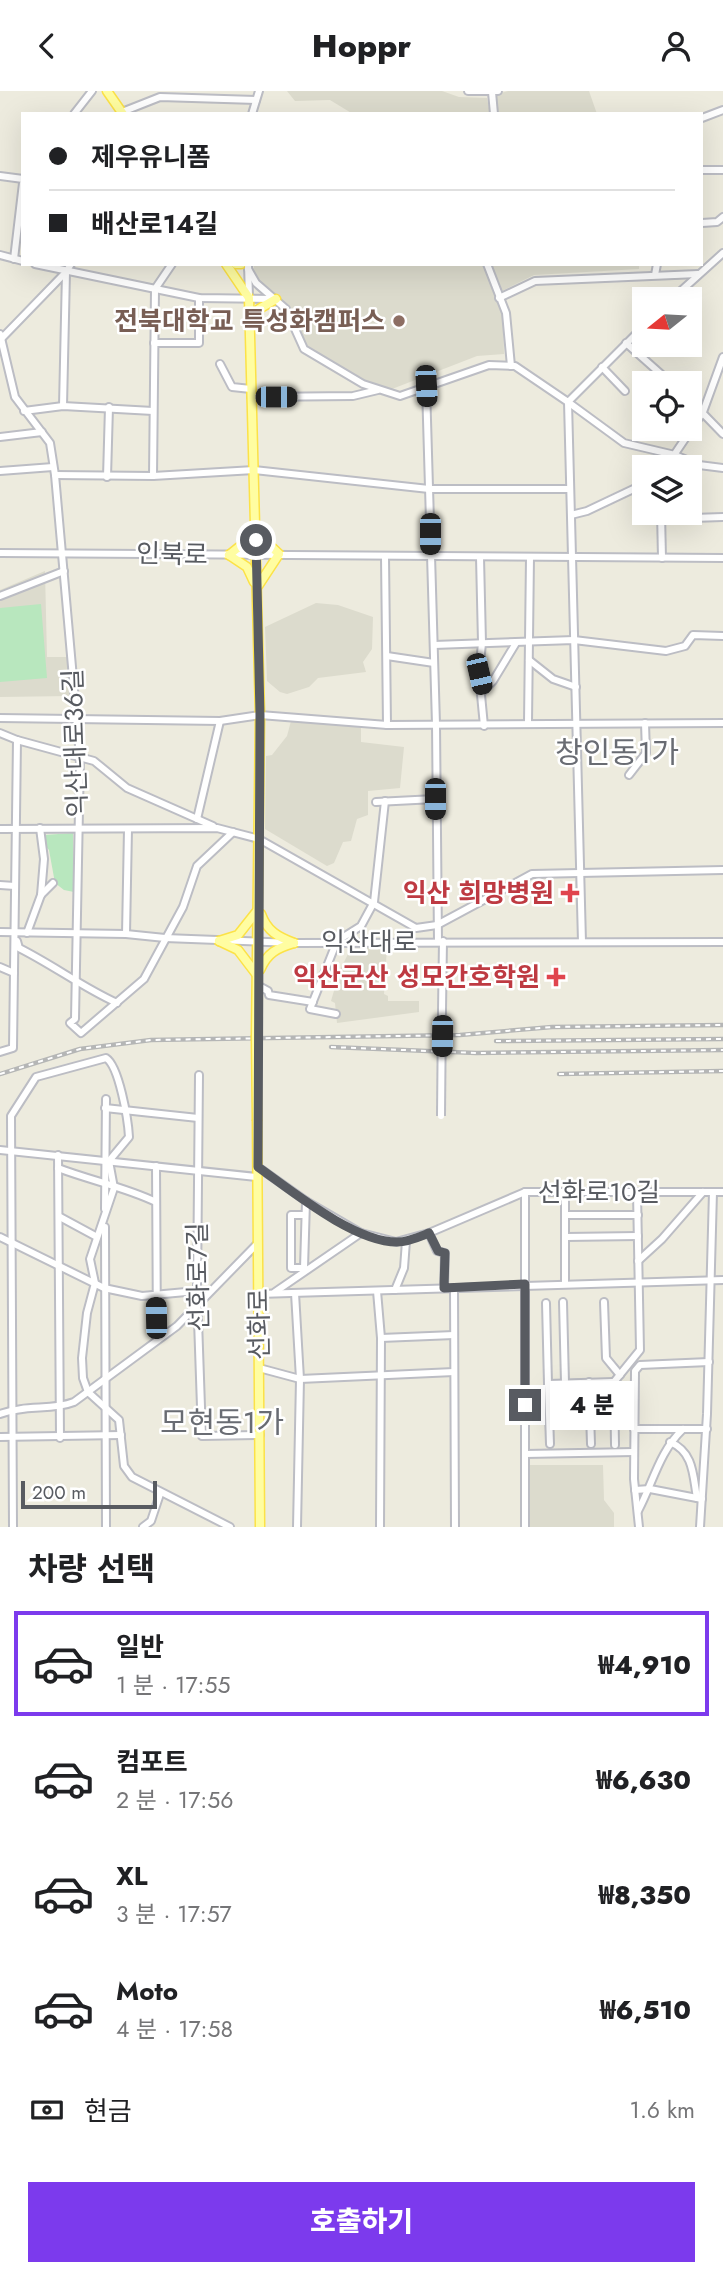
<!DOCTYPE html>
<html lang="ko">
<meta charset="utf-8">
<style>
:root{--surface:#fff;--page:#f6f6f6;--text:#202124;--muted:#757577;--line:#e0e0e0;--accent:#7c3aed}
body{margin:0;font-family:Jost,"Noto Sans KR",sans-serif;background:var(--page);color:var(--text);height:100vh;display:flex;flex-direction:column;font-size:26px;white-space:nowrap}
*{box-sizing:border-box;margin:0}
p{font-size:23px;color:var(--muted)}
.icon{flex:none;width:38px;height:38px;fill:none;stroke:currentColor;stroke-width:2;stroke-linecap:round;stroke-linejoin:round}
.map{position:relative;height:1436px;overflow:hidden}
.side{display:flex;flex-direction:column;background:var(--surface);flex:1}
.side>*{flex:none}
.hud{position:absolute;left:21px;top:21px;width:682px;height:154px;border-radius:0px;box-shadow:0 7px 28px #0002;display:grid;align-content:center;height:154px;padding:0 28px;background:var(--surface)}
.needle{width:46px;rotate:252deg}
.fabs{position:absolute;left:632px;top:196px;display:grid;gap:14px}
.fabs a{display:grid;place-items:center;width:70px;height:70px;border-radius:0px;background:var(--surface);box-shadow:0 7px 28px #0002;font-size:35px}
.scale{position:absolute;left:21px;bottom:18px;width:136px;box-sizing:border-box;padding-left:7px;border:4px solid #585b61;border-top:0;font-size:19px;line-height:24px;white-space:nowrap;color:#585b61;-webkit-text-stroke:5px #fff;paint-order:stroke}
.end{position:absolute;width:32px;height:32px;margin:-16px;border:9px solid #585b61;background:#fff;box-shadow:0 0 0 4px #fff}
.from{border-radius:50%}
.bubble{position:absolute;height:49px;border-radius:0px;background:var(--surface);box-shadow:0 7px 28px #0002;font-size:23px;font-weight:800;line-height:49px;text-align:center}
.car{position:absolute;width:21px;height:42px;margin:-21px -10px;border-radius:9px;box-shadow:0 0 5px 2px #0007;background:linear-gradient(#222 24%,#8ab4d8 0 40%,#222 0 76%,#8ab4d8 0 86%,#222 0)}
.hud b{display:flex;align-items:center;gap:24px;height:66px;font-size:26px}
.hud b+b{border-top:2px solid var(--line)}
.hud i{width:18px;height:18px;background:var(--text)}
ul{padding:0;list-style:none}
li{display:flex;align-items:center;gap:21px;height:105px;margin:0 14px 10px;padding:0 14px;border:4px solid transparent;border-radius:0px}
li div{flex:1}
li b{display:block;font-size:26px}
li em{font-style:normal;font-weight:800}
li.selected{border-color:var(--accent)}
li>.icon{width:63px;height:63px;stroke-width:1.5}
h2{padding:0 28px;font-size:32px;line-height:84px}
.pay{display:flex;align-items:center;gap:18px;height:77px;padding:0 28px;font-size:26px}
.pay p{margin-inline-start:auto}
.primary-button{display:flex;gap:14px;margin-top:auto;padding:14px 28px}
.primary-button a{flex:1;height:80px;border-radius:0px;background:var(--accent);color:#fff;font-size:28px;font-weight:800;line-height:80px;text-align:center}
header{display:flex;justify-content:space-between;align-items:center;height:91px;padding:0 28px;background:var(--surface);font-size:32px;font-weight:800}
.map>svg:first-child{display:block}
.education{fill:#dcdbcd}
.green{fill:#b8e7be}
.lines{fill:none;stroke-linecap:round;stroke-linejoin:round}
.minor-casing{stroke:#bcbdc4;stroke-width:10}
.major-casing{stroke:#fce247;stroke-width:11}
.minor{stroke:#fff;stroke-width:6}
.major{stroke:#fffda1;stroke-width:8}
.rail-casing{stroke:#b5b6b6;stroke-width:4.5}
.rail{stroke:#fff;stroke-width:2;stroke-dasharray:5;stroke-linecap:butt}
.minor-bridge-casing{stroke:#bcbdc4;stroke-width:10;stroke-linecap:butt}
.major-bridge-casing{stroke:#fce247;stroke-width:11;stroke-linecap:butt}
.minor-bridge{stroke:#fff;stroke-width:6}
.major-bridge{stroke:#fffda1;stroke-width:8}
.route{stroke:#585b61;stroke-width:9}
.education-dot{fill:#8d6e63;stroke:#fff;stroke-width:2.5}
.health-dot{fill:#e0444e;stroke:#fff;stroke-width:2.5}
.labels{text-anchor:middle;stroke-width:5;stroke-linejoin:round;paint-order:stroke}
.education-label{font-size:26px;font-weight:bold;fill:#785e54;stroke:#fff;text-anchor:end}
.street-label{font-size:26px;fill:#585b61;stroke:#fff}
.health-label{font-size:26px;font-weight:bold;fill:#be3a42;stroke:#fff;text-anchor:end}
.quarter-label{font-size:30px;fill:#696c73;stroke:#fff}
</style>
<header><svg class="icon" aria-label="back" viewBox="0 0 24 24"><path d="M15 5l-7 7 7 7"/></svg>Hoppr<svg class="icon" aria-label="person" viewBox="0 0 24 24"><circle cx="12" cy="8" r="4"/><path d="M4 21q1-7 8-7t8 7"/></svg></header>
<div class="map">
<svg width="723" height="1436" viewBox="0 0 723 1436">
<rect width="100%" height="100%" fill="#edebde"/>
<g class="education">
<path d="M287,0H442L459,6L487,7L490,23H353L330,9L295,10Z"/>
<path d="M508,0H589L597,23H496L494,4Z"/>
<path d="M254,173H484L503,224L504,263L477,265L392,298L360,289L304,255L287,216L254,187Z"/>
<path d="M639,173V178L534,184L502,200L490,174Z"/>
<path d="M45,480L47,566H69L70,605L0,606V499Z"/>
<path d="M316,512L338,514L373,526L372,558L363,571L366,581L318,587L309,596L287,603L280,601L267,590L265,536Z"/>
<path d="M291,630L361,634V651L404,656L400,697L368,700V724L357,728L351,750L343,751L334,772L327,775L265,738L266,665L272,664L287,645Z"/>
<path d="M387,856L384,903L388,905V910H419V921L337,932L335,912L331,910L340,879L351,857Z"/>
<path d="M530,1374H603L604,1409L614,1422V1436H530Z"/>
</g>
<g class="green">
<path d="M41,513L47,587L0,591V517Z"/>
<path d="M73,742L74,801L64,799L55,792L49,759L44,753V744Z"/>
</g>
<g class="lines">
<g class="minor-casing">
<g id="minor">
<path d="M468,0H498"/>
<path d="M492,1L494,23"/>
<path d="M122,21L160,6L256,9"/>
<path d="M74,23L92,0"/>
<path d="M252,23L259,0"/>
<path d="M702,27L723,19"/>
<path d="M702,79H723"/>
<path d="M0,85L23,88"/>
<path d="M702,132L717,131L723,126"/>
<path d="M0,164L23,170"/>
<path d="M14,168L23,92"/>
<path d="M35,173L199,207L274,208"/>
<path d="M248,173L249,206"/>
<path d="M487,173L506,222L511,275"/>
<path d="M248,178L256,192L286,218L304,258L363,293L400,305L489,274L515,275L568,311L644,235"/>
<path d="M655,184L657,173"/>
<path d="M499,207L535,190L698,183"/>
<path d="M672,208L723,162"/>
<path d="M0,243L15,306L50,352L55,384L80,666L75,928L70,932L81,942L144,888L183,816L197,775L233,741"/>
<path d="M2,247L66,181"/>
<path d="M154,252H199V207"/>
<path d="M626,252L671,292"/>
<path d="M220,273L232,296L251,298"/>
<path d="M602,276L625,300"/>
<path d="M426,295L436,633L438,851"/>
<path d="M251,306L353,305L378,299"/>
<path d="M690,309L723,343"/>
<path d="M568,311L582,851"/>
<path d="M568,311L624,352L675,364L699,374L723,377"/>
<path d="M63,315L66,181L71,173"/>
<path d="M24,320L63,315L153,320"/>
<path d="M0,346L42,341"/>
<path d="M666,376L703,321L723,266"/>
<path d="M0,380L53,376"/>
<path d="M55,384L153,385L254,379L429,398H570"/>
<path d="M153,385L155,198L172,173"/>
<path d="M107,386L109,316"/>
<path d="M661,422L662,467"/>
<path d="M571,424L587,420L644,393"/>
<path d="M661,428L723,426"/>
<path d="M0,462L723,467"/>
<path d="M385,466L387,634"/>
<path d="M480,466L482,552L479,583L484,635"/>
<path d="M0,505L64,480"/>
<path d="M434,554L574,549L666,560L685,555L693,544L723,545"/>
<path d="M387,565L434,572"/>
<path d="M529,569L553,588L576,596"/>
<path d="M483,600L493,590L516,552"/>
<path d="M0,627L220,630L260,624L387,634L723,632"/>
<path d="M528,631L530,466"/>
<path d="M0,642L17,649L94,670L127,697L213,735"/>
<path d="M629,684L646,662L645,632"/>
<path d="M376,711L435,708"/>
<path d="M197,728L220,630"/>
<path d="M40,737L44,768L41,804"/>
<path d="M0,738L217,737L259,748L416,837L437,834L532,783L723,779"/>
<path d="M0,794L15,795"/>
<path d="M0,841L126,843L165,847L294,852L723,851"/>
<path d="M27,842L41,804L53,792"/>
<path d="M126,843L128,738"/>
<path d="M17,850L19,857C53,874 82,896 117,912"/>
<path d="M0,876L14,882"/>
<path d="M257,894L268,900L269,904L313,911"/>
<path d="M442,919L443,850"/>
<path d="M336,923L310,918L337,850L361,835L374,811L385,710"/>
<path d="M0,961L13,957L17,649"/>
<path d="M199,984L197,1200L202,1345L260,1344"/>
<path d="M105,1017L198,1027"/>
<path d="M0,1059L257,1086"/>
<path d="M58,1064L60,1347"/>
<path d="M156,1075L157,1248"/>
<path d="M258,1076L306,1110L361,1142L396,1151L429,1142L525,1101H723"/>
<path d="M58,1077C92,1090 125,1096 156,1111"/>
<path d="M525,1101V1436"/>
<path d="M565,1103V1192"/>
<path d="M105,1118L106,1008"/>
<path d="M305,1124H291V1177H304L306,1110"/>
<path d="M565,1124H638"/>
<path d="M60,1126L97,1146"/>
<path d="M105,1136L106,1436"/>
<path d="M429,1142L437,1160L445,1162L444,1197"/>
<path d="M0,1146L104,1197L142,1205L197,1200"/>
<path d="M566,1146L638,1145"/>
<path d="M638,1170L662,1148L703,1101"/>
<path d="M454,1197L455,1436"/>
<path d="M395,1199L404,1177L406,1150"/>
<path d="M377,1200L381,1247L380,1436"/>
<path d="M275,1201L361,1142"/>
<path d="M295,1202L300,1288L297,1436"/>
<path d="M258,1203L723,1189"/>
<path d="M563,1211L565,1292"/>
<path d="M604,1211L606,1267L620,1284"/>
<path d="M546,1212L548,1293"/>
<path d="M381,1247L454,1244"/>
<path d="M259,1277L300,1288L454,1281"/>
<path d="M589,1291L591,1353"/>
<path d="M0,1323C27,1313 51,1320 74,1311L177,1235L257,1153"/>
<path d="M634,1338H707"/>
<path d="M0,1346L121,1344"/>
<path d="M670,1351C694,1361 693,1385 697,1407"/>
<path d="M550,1353L548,1293L614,1291"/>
<path d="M615,1354L614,1291L640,1259L637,1102"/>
<path d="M525,1363L634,1361"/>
<path d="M635,1399L650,1398L702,1408"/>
<path d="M638,1420C653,1392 659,1361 683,1338"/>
<path d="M13,1436L11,1025L36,986L106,967C119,975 128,1028 129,1046L109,1070L114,1097L90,1168L95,1192L87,1222L82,1267L83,1287L88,1301L119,1329L124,1375L132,1386L230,1436"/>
<path d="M143,1436L151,1430L160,1403"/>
<path d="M639,1436L634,1388L635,1280L640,1274L709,1271"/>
<path d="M700,1436L707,1323L713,1101"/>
</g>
</g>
<g class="major-casing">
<g id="major">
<path d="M107,0L123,23"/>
<path d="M226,173L249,207L260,624L256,944"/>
<path d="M236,173H241"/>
<path d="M252,232L259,218L276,208"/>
<path d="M229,464L249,448L255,434L261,446L279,463L258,495"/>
<path d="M229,464L247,476L254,491"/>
<path d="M261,823C267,840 278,846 294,852"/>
<path d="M219,850L238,844L257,820"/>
<path d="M219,850L238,859L257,884"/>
<path d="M260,879C267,862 277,857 294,852"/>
<path d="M257,1030L260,1436"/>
</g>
</g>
<use href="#minor" class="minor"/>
<use href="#major" class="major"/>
<g class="rail-casing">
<g id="rail">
<path d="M496,950L723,948"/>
<path d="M331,956L476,962L723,959"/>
<path d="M0,983L80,958L151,949L460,944L552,936L723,934"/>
<path d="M559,983L723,980"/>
</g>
</g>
<use href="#rail" class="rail"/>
<g class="minor-bridge-casing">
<path id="minor-bridge" d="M441,1025L442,919"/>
</g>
<g class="major-bridge-casing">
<path id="major-bridge" d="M256,944L257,1030"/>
</g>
<use href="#minor-bridge" class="minor-bridge"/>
<use href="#major-bridge" class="major-bridge"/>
</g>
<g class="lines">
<path class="route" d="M256,449L260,624L258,1076C292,1100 354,1151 397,1151C408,1151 419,1146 429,1142L438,1160L445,1162L444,1197L525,1193V1314"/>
</g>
<circle class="education-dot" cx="399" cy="230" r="7"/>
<g class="health-dot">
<path d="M566.5 791.5h7v7h7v7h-7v7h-7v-7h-7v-7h7z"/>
<path d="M552.5 875.5h7v7h7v7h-7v7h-7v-7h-7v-7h7z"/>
</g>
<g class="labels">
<g class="education-label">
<text x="385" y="239">전북대학교 특성화캠퍼스</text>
</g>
<g class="street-label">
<text transform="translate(172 463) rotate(1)" y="9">인북로</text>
<text transform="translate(75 652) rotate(-92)" y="9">익산대로36길</text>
<text x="369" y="860">익산대로</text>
<text x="599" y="1110">선화로10길</text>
<text transform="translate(198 1186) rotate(-91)" y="9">선화로7길</text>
<text transform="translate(259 1233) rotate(-91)" y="9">선화로</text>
</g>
<g class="health-label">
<text x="554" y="811">익산 희망병원</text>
<text x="540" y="895">익산군산 성모간호학원</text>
</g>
<g class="quarter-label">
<text x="617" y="672">창인동1가</text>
<text x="222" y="1342">모현동1가</text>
</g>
</g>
</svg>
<div class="fabs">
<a><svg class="needle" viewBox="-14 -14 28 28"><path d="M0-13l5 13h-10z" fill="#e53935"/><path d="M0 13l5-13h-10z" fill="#757577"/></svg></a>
<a><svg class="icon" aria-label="locate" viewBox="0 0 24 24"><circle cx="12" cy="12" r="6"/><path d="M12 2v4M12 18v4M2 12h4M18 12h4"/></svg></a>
<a><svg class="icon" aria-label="layers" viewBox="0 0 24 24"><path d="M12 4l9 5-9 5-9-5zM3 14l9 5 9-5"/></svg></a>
</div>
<div class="scale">200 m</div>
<i class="end from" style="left:256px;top:449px"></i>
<i class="end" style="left:525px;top:1314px"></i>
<div class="bubble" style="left:550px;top:1290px;width:84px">4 분</div>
<i class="car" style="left:426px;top:295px;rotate:177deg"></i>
<i class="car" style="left:276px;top:306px;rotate:90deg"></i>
<i class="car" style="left:430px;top:443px;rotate:180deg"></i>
<i class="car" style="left:479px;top:583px;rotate:167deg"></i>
<i class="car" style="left:435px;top:708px;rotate:180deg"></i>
<i class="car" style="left:442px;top:945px;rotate:181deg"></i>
<i class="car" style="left:156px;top:1227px;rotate:359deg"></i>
<div class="hud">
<b><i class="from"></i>제우유니폼</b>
<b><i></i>배산로14길</b>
</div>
</div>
<section class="side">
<h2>차량 선택</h2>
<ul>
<li class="selected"><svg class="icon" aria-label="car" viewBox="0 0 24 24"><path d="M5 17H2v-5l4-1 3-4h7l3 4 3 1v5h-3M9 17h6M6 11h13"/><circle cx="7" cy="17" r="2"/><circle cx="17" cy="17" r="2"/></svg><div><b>일반</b><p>1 분 · 17:55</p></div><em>₩4,910</em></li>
<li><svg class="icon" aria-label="car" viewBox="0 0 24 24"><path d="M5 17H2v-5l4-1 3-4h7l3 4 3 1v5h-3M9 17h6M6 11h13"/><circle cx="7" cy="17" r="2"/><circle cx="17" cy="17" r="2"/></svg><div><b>컴포트</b><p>2 분 · 17:56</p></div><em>₩6,630</em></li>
<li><svg class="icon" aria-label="car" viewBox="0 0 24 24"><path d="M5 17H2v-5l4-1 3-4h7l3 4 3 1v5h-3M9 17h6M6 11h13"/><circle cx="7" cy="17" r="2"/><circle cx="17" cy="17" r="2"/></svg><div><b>XL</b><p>3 분 · 17:57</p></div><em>₩8,350</em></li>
<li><svg class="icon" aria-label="car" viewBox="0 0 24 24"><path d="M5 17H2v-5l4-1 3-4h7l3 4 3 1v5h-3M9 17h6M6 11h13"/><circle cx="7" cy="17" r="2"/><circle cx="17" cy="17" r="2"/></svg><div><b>Moto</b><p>4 분 · 17:58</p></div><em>₩6,510</em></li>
</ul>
<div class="pay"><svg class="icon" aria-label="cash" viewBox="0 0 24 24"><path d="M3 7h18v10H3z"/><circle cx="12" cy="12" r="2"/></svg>현금<p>1.6 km</p></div>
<div class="primary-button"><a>호출하기</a></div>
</section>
